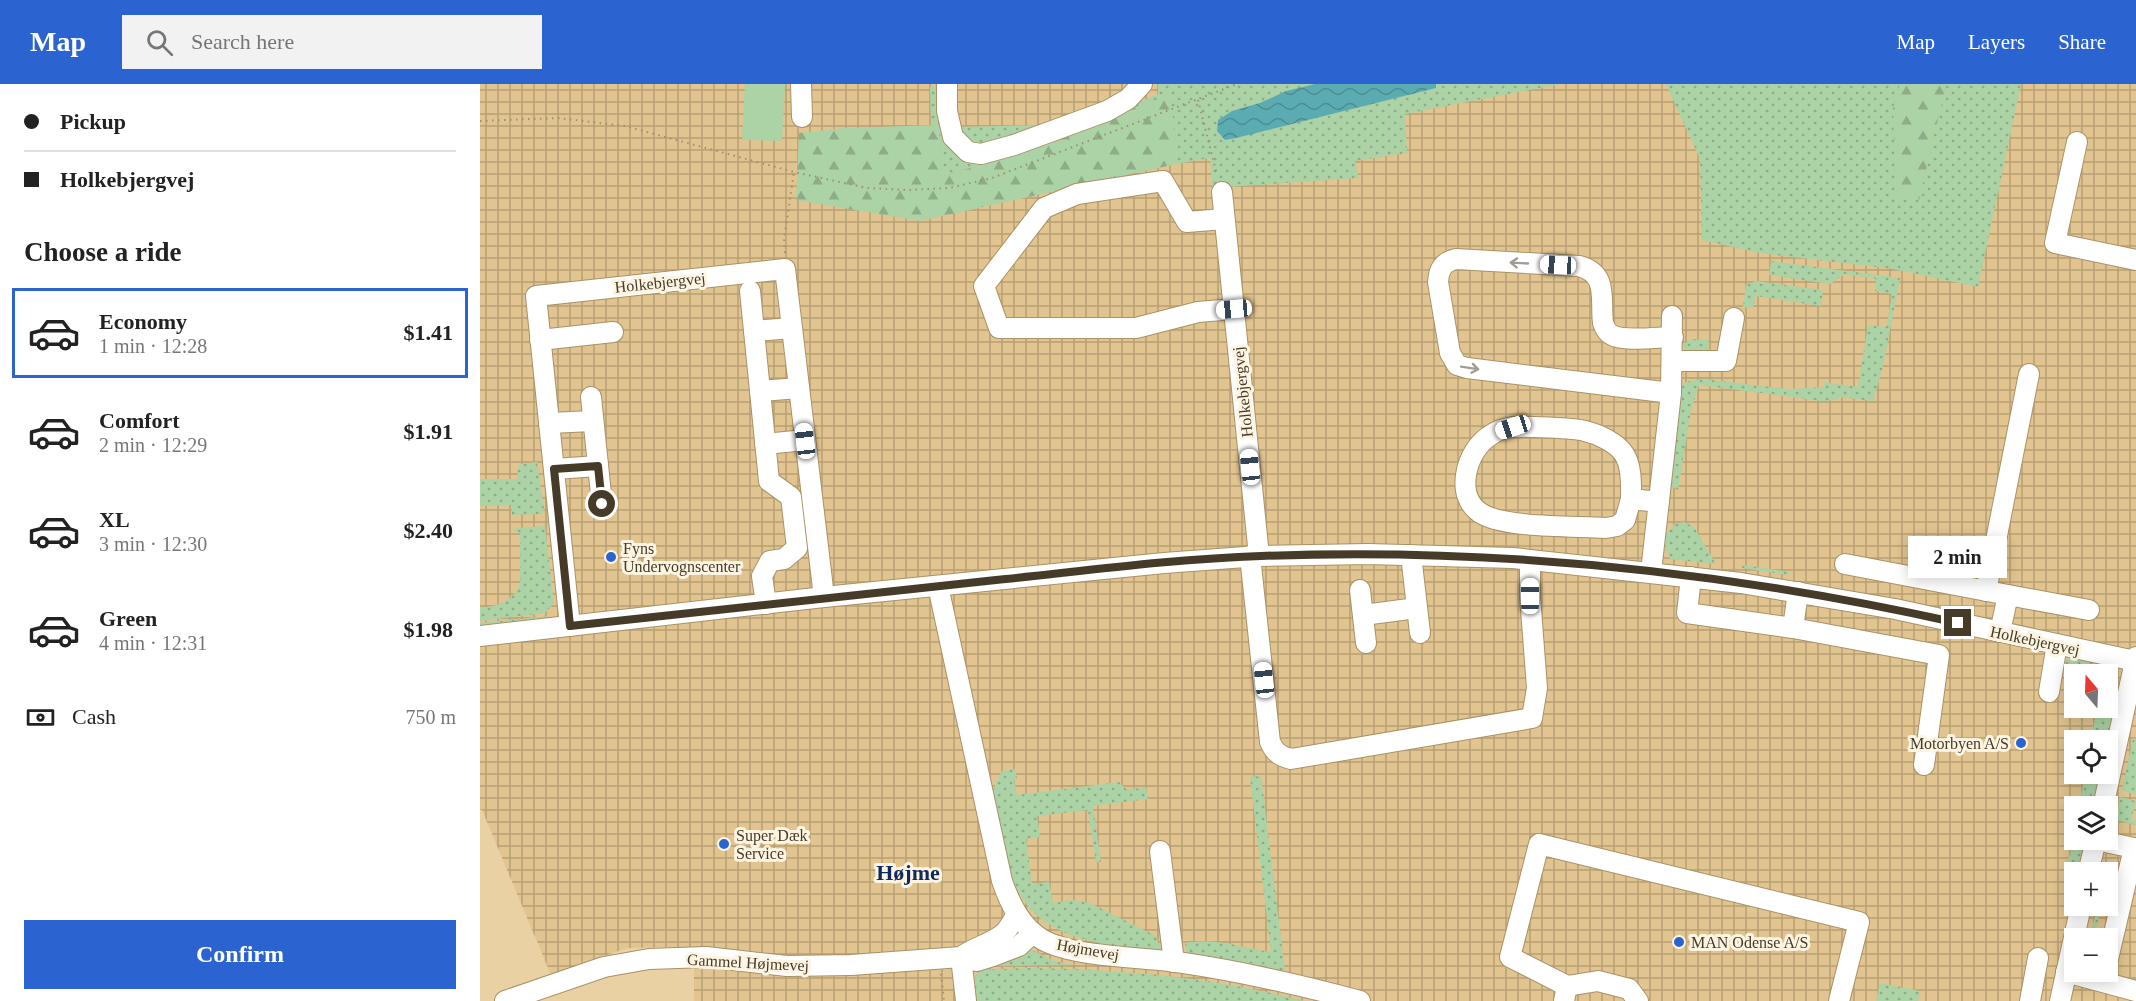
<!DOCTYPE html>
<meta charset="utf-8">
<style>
:root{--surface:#fff;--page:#f2f2f2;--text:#222;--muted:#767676;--line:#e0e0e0;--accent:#2b63d1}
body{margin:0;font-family:"Times New Roman",serif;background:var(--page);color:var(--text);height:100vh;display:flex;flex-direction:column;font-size:22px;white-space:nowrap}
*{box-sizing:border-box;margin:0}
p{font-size:20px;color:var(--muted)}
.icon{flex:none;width:33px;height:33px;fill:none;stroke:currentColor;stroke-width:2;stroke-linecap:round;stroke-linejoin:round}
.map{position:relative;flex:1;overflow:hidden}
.sheet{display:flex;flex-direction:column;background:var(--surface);width:480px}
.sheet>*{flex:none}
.banner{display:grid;align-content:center;height:132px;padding:0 24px;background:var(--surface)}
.needle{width:39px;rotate:341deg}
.buttons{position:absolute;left:1584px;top:580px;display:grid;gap:12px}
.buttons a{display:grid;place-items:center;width:54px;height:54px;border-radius:0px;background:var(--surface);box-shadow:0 3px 15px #0003;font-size:30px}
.end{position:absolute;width:27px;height:27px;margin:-14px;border:8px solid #463b29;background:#fff;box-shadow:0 0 0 3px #fff}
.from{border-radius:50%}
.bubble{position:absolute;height:42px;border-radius:0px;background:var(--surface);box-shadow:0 3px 15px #0003;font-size:20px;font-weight:700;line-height:42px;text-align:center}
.car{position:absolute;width:18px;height:36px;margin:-18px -9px;border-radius:8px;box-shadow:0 0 4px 2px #0007;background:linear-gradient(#fff 24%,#345 0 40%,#fff 0 76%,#345 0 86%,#fff 0)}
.banner b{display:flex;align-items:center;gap:21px;height:57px;font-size:22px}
.banner b+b{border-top:2px solid var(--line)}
.banner i{width:15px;height:15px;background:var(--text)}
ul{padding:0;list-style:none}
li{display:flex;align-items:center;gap:18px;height:90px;margin:0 12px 9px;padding:0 12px;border:3px solid transparent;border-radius:0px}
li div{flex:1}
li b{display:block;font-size:22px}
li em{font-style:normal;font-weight:700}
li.on{border-color:var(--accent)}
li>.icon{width:54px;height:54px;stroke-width:1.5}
h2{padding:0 24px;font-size:27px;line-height:72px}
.pay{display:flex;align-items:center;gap:15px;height:66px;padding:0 24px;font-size:22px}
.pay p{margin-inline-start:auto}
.button{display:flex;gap:12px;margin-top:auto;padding:12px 24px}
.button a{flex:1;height:69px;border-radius:0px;background:var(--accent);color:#fff;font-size:24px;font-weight:700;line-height:69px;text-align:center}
header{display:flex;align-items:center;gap:36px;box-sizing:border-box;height:84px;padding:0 30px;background:var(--accent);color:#fff}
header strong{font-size:28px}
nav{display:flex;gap:33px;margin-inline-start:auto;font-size:21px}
.search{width:420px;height:54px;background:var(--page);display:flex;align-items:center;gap:15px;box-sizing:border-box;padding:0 21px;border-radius:0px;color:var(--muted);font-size:22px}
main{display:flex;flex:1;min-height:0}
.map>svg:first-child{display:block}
.industrial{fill:url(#industrial-grid);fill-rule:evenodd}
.grass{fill:url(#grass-dots)}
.forest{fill:url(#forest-firs)}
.garden{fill:#abd3a6}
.water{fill:url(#water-waves)}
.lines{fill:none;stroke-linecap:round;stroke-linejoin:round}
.minor-casing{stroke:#aa9266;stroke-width:22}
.path{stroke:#a18e6c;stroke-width:2;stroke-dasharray:1.5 4.5;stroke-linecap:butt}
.minor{stroke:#fff;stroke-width:20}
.oneway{stroke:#a29d94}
.route{stroke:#463b29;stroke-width:8}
.poi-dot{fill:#2b63d1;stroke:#fef4e2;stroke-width:2}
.labels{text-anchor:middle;stroke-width:6;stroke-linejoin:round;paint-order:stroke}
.street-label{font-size:16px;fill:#463b29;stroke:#fef4e2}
.poi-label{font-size:16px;fill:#463b29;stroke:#fef4e2;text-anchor:start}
.district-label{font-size:22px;font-weight:bold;fill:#0e295e;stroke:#fef4e2}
</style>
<header>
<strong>Map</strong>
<div class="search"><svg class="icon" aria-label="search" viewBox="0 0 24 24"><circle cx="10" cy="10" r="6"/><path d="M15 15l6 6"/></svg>Search here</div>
<nav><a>Map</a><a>Layers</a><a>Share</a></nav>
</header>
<main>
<section class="sheet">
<div class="banner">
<b><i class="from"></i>Pickup</b>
<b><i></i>Holkebjergvej</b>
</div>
<h2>Choose a ride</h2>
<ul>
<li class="on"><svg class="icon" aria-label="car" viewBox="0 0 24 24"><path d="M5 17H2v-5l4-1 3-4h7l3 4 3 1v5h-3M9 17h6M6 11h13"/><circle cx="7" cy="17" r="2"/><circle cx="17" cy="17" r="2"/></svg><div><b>Economy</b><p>1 min · 12:28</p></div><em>$1.41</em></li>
<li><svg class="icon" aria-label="car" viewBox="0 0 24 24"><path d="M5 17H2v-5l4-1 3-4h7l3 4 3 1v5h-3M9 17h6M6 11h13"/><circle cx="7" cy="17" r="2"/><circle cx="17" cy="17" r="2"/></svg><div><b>Comfort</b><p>2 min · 12:29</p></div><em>$1.91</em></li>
<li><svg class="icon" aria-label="car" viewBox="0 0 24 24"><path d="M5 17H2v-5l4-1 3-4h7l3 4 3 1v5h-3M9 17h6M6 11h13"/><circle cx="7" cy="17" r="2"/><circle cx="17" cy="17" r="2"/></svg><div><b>XL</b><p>3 min · 12:30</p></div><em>$2.40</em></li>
<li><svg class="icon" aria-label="car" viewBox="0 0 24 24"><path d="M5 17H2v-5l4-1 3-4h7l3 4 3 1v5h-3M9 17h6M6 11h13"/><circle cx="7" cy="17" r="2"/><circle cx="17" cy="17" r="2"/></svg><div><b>Green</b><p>4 min · 12:31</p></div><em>$1.98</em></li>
</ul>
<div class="pay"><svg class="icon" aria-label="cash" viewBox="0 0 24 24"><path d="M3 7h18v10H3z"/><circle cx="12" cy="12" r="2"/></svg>Cash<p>750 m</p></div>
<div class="button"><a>Confirm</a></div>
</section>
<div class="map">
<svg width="1656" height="917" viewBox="0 0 1656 917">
<defs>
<pattern id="industrial-grid" width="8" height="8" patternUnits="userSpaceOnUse" patternTransform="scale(1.5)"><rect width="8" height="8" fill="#e1c48f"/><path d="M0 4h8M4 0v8" fill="none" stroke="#b8a075"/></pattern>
<pattern id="grass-dots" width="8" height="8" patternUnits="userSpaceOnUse" patternTransform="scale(1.5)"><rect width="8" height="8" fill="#abd3a6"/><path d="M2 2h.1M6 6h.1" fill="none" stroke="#8dac87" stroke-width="1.8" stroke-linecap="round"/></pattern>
<pattern id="forest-firs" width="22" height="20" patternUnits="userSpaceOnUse" patternTransform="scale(1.5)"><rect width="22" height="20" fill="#abd3a6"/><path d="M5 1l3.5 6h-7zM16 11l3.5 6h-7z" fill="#8dac87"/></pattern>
<pattern id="water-waves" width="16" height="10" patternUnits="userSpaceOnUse" patternTransform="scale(1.5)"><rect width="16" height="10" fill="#5bacb2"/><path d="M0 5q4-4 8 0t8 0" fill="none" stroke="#4d8d91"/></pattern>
</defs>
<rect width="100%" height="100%" fill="#ead1a3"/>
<path class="industrial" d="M0,0H1656V917H214V882L203,863L147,864L71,891L2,726H0ZM1594,591H1628V624H1594ZM1594,657H1628V690H1594ZM1594,723H1628V756H1594ZM1594,789H1628V822H1594ZM1594,855H1628V888H1594Z"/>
<g class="grass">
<path d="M455,0H460L489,75L640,27L678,10V0H1080L925,30L927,69L875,77L879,94L732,104L730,74L696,80L691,11L527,72L461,93L458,41H451L450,3L455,2Z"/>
<path d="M1186,0H1420L1413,24L1439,115L1466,0H1541L1498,203L1413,185L1280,169L1222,156L1220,75Z"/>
<path d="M564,41L517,63L487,61L474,43Z"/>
<path d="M1291,177L1420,194L1403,282L1393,317L1360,313L1356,316L1342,317L1219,301L1211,326L1199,400L1198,406L1191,402L1200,307L1205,298L1222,295L1309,305L1343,303L1344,298L1378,303L1388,241L1406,243L1407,241L1412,210L1395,207L1396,195L1365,190L1350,200L1289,191Z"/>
<path d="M1276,197L1343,206L1341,222L1276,212L1273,224L1263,223L1266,201Z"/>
<path d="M1211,255L1229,256L1228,265L1239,268H1207L1202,261Z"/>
<path d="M57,378L64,425L62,430L32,431L31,421L0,422V395H37L38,383L41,380Z"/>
<path d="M1204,438L1214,443L1236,480L1190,475L1186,464V450L1195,440Z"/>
<path d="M65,442L74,519L65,529L0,537V523C18,524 33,516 40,500V448L33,447L36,444Z"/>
<path d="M1263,481L1310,488L1308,491L1262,484Z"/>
<path d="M68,532L58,536L0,543V539Z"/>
<path d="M1592,573C1655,574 1635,616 1627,657H1611L1617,624H1628V591L1588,592L1585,577Z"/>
<path d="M1653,654L1656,655V711L1642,706Z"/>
<path d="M535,685L537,695L534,696L537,711L639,698L646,705L666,704L668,715L613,722L621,778H616L608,726L557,732L560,753L546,755L552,800L569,798L573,819L592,816L610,819L676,852L681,866C616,860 551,857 528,784C525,774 523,763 521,753C519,742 511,718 513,708C514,701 519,693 522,687Z"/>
<path d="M1605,690H1619L1612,723H1599Z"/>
<path d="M781,692L805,887L775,880L707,870L705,859C738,854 760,863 791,868L770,693Z"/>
<path d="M1640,713L1656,717L1651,736L1656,737V741L1636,736Z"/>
<path d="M1594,747V756H1605L1600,781L1585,779L1590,772Z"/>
<path d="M1617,822H1621L1614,855H1610Z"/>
<path d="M547,866L554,867L577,878L596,881L504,882Z"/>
<path d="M546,884C640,885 732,893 824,917H494L492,897L500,886Z"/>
<path d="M1400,899L1436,906L1440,909L1438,917H1396Z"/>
</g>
<g class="forest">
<path d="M1420,0H1466L1439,116H1416L1413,24Z"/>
<path d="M691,10L696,80L440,137L316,116L319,49L365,44L459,41L462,93L527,72Z"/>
</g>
<path class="garden" d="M265,0H305L302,57L262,56Z"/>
<path class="water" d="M835,0H956V4L756,54L745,56L737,47L738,36L752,27L780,19L806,7Z"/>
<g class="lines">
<g class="minor-casing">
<g id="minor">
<path d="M321,0L322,33"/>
<path d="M467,0V27L473,53L488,68L501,70L534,61L627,27L648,15L662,0"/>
<path d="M1597,58L1575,159L1656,176"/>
<path d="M742,108L779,472"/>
<path d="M744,135L707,138L683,97L597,110L564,124L504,202L519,244H656L718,228L754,225"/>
<path d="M270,207L289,397L311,413L317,464L304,475L290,477L282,492L286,520"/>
<path d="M274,247L312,244"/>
<path d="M60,256L133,248"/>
<path d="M1192,277H1246L1254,234"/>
<path d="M280,307L319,304"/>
<path d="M1191,309L987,284L977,281L970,269L958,198C959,185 963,178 976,175L1099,182C1129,190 1120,215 1123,239C1125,244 1127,249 1132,251C1144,258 1178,253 1193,253"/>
<path d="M111,313L122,420"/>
<path d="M69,339L113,337"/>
<path d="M285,360L325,356"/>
<path d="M74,385L118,382"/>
<path d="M1151,415L1145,436L1137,442L1126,444C1096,442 1029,444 1004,431C972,415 986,365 1011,351C1016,347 1026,344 1032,343C1042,342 1096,344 1105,347C1118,350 1137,359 1144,370C1152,382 1151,401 1151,415L1179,418"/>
<path d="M931,471L940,549"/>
<path d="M770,472L790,658C795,669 800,672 811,675L1052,634L1057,604L1050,512V476"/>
<path d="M1365,480L1528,511L1520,548"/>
<path d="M1171,488L1191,309L1192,232"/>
<path d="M1211,493L1207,529L1313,544L1318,508"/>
<path d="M458,502L522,797C530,820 541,843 563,856C594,873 660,873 697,878C759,887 821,901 880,917"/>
<path d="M880,506L886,559"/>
<path d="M1506,507L1549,290"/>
<path d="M1528,511L1609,526"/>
<path d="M883,531L937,524"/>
<path d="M90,542L56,212L305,185L344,513"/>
<path d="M1313,544L1459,571L1444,681"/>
<path d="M0,552L344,513L684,479L779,472L888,470L1033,474L1261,499L1415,525L1655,577"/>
<path d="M1569,608L1577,560"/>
<path d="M1623,723L1656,573"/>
<path d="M1616,756L1654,764L1628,875"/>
<path d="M680,767L694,878"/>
<path d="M1608,789L1616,756"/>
<path d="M481,873C494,863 511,860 523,850C529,845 533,836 537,830"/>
<path d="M481,873L486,917"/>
<path d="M1586,888L1656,907"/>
<path d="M1087,902L1030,873L1059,760L1379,838L1359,917"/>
<path d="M25,917L124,883L169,875L226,873L307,882L371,881L481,873L497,877L513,872L539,862L553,849"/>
<path d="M1084,917L1087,902L1118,897L1149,905L1158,917"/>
<path d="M1550,917L1558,874"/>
<path d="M1580,917L1601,822"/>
</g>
</g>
<g class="path">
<path d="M718,16L737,91"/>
<path d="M0,37L78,34L145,42L314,88L387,104L429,106L469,104L512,94L757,0"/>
<path d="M305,169L304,155L314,88"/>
<path d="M461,890L464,917"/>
</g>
<use href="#minor" class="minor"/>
</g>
<defs><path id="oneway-shaft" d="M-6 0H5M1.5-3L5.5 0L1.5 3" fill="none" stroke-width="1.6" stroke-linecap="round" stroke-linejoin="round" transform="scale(1.5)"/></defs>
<g class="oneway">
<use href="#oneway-shaft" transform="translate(1039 179) rotate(-177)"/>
<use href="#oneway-shaft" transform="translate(990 284) rotate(9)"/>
</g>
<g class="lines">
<path class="route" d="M122,420L118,382L74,385L90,542C232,526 374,511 516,496C604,487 693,475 781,472C1015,463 1250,488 1478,539"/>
</g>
<g class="poi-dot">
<circle cx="131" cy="473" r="6"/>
<circle cx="1541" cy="659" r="6"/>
<circle cx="244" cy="760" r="6"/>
<circle cx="1199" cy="858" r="6"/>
</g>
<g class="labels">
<g class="street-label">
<text transform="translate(180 198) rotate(-6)" y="6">Holkebjergvej</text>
<text transform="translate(762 308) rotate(-96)" y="6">Holkebjergvej</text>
<text transform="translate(1555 556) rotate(12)" y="6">Holkebjergvej</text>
<text transform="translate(608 865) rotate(10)" y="6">Højmevej</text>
<text transform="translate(268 878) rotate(3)" y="6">Gammel Højmevej</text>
</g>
<g class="poi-label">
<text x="143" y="470">Fyns<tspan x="143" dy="18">Undervognscenter</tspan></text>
<text x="1529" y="665" text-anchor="end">Motorbyen A/S</text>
<text x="256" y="757">Super Dæk<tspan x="256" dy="18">Service</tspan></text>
<text x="1211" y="864">MAN Odense A/S</text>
</g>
<g class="district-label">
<text x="428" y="796">Højme</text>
</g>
</g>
</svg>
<div class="buttons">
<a><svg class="needle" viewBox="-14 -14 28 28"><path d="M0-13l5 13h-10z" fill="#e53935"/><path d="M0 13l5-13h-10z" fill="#767676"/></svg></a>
<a><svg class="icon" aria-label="locate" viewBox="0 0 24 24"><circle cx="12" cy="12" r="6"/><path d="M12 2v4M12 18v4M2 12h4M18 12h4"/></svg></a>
<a><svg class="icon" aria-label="layers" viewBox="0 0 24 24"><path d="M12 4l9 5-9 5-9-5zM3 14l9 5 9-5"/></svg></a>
<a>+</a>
<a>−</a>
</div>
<i class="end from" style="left:122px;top:420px"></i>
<i class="end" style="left:1478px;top:539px"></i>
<div class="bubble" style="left:1428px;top:452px;width:99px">2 min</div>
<i class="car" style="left:1078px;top:181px;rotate:273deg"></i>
<i class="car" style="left:754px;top:225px;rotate:265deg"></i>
<i class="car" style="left:1033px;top:343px;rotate:252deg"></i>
<i class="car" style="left:325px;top:357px;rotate:353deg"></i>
<i class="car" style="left:770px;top:383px;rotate:354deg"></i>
<i class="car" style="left:1050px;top:512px;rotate:0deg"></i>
<i class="car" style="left:784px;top:596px;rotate:354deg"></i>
</div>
</main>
